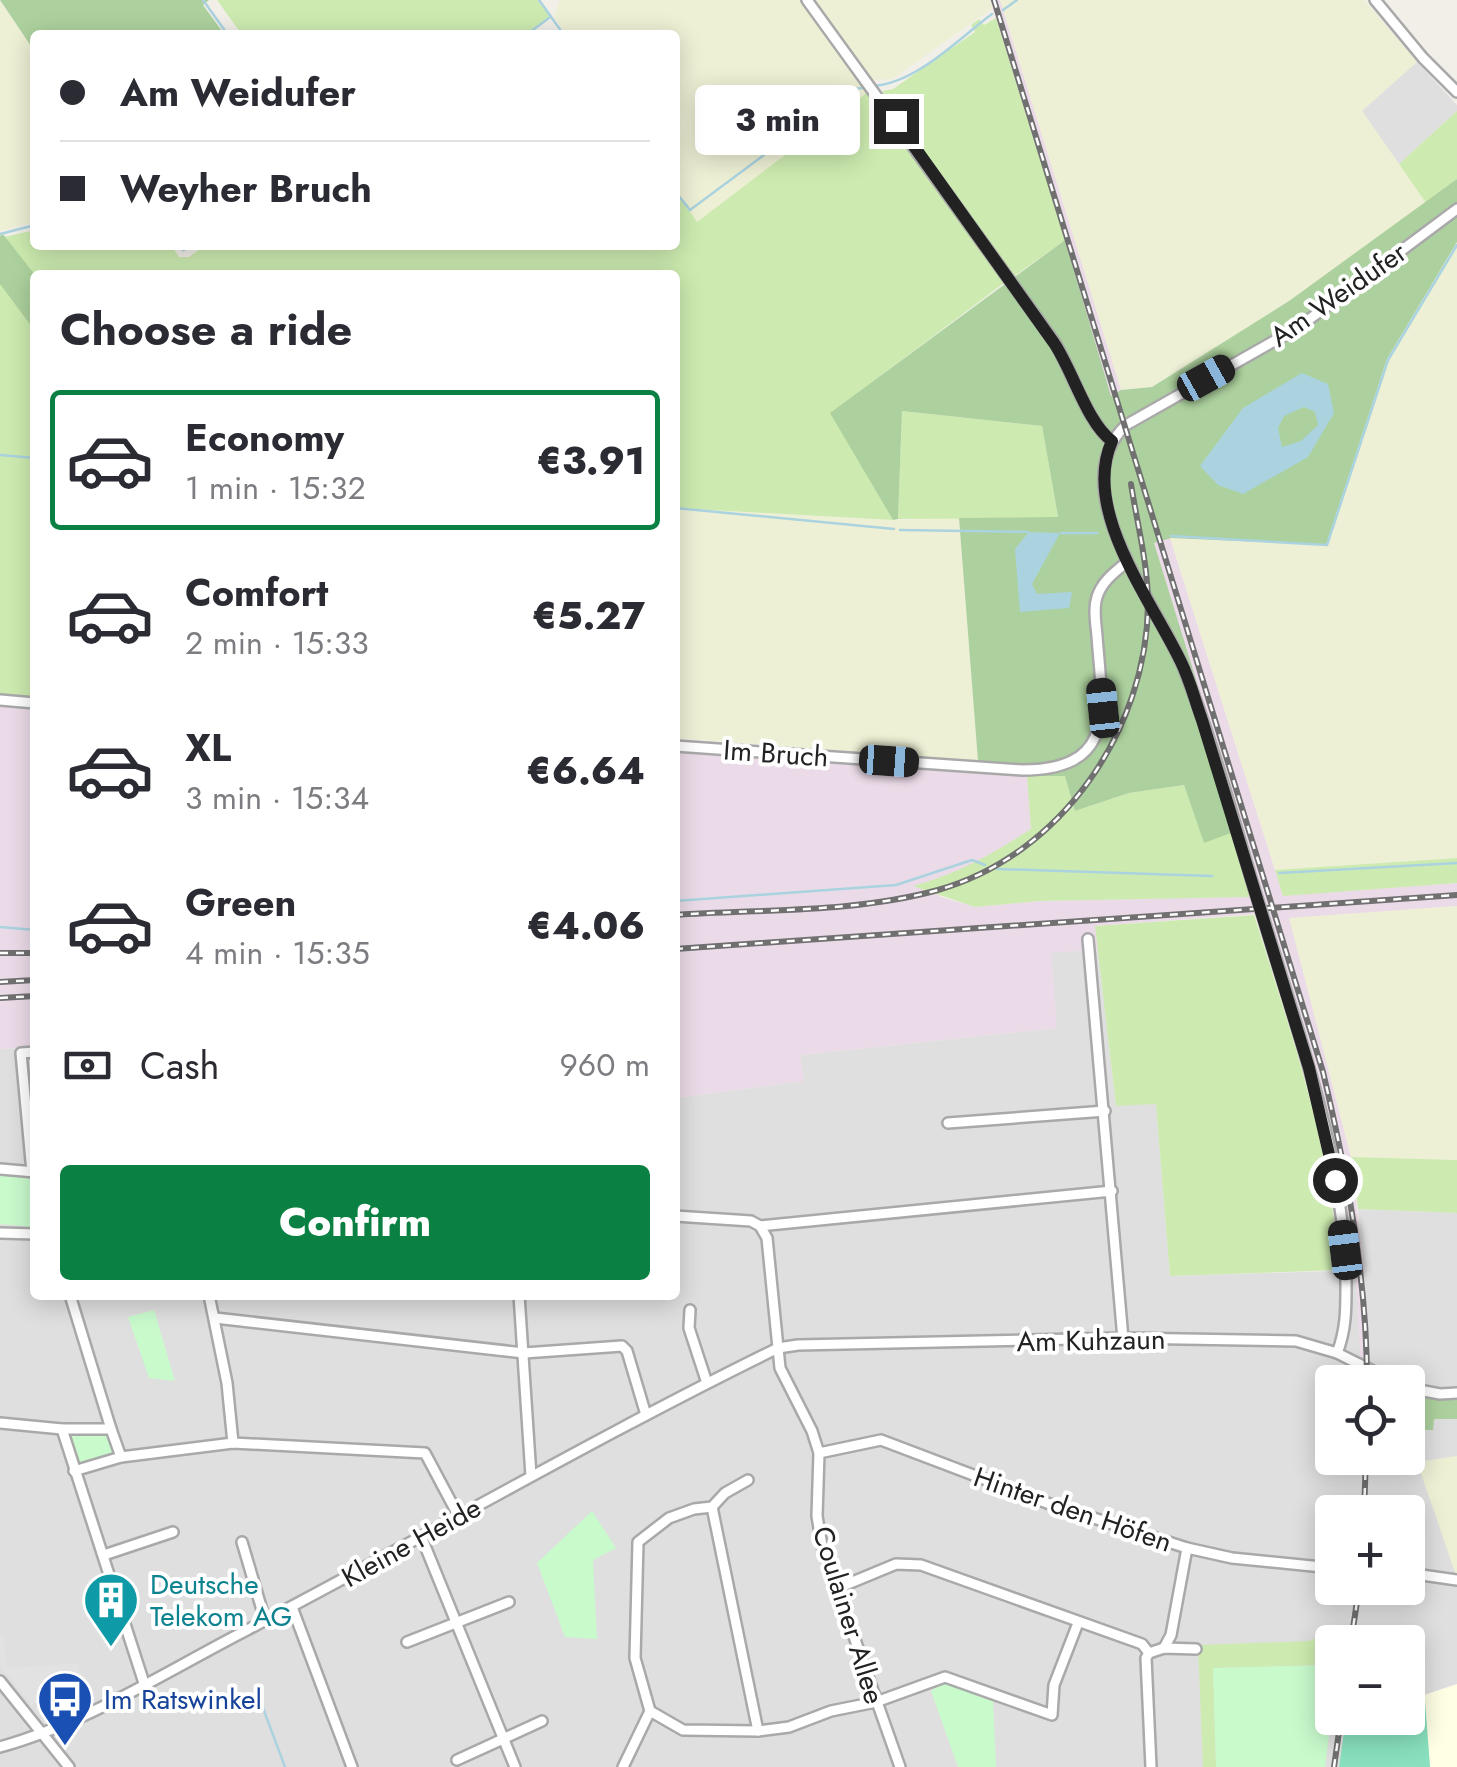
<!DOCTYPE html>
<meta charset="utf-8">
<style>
:root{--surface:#fff;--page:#f7f7f7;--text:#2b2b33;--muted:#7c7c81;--line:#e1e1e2;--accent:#0b8043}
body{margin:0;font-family:Jost,sans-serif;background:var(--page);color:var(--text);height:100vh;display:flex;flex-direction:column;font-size:38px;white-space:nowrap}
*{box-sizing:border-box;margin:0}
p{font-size:32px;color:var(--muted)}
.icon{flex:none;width:55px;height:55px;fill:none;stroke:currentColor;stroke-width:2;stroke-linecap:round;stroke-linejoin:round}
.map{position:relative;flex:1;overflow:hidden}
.sheet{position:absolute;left:30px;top:270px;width:650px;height:1030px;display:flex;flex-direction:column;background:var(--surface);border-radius:10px;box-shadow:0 5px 25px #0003}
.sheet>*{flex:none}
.top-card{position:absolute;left:30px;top:30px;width:650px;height:220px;border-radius:10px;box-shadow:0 5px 25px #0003;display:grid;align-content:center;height:220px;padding:0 30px;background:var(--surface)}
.fabs{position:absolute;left:1315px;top:1365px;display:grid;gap:20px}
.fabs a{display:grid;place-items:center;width:110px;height:110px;border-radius:10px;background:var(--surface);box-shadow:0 5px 25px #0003;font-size:50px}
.end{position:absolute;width:45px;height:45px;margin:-22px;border:12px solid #222;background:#fff;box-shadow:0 0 0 5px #fff}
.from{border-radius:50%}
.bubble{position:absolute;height:70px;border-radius:10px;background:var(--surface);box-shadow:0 5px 25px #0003;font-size:32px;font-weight:800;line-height:70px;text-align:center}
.car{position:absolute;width:30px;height:60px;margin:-30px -15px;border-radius:12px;box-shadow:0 0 8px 2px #0007;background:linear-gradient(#222 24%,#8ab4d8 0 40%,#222 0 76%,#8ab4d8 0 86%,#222 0)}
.top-card b{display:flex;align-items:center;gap:35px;height:95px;font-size:38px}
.top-card b+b{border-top:2px solid var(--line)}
.top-card i{width:25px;height:25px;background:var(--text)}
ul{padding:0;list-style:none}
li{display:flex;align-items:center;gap:30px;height:140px;margin:0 20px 15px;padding:0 10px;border:5px solid transparent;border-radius:10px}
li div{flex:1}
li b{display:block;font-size:38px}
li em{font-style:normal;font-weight:800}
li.current{border-color:var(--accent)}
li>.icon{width:90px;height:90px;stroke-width:1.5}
h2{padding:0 30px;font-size:45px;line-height:120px}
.pay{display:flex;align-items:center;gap:25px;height:110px;padding:0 30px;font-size:38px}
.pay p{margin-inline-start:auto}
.primary-button{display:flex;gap:20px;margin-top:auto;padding:20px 30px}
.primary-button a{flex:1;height:115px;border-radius:10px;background:var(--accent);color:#fff;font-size:40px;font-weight:800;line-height:115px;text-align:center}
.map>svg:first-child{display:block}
.residential{fill:#e0dfdf;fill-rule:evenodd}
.industrial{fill:#ebdbe8;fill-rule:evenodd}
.education{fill:#ffffe5}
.farmland{fill:#eef0d5}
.grass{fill:#cdebb0}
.forest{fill:#add19e}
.park{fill:#c8facc}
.pitch{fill:#88e0be}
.parking{fill:#e2e2e2}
.water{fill:#aad3df;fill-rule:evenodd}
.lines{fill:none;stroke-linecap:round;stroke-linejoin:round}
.stream{stroke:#aad3df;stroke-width:2.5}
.street-casing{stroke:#a9a9a9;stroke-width:14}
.street{stroke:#fff;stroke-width:9}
.rail-casing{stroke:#707070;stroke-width:6}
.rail{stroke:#fff;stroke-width:2.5;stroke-dasharray:8;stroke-linecap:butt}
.street-bridge-casing{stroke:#a9a9a9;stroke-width:14;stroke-linecap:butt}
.street-bridge{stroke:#fff;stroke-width:9}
.route{stroke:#222;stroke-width:12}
.labels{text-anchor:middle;stroke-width:8;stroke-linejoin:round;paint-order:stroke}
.street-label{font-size:28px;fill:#222;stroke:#fff}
.culture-label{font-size:28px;fill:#0d838f;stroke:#fff;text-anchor:start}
.transit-label{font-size:28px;fill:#164399;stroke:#fff;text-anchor:start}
</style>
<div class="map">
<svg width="1457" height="1767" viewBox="0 0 1457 1767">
<rect width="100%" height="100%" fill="#f2efe9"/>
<g class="residential">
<path d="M1417,62L1457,105V111L1399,164L1361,110Z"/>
<path d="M1098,949L1116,1106L1156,1103L1170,1276L1364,1270L1358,1209L1457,1213V1767H0V1049L35,1047V1295H675V1098L803,1081L800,1055L1056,1028L1051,952ZM1332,1382H1408V1458H1332ZM1332,1512H1408V1588H1332ZM1332,1642H1408V1718H1332Z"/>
</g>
<g class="industrial">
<path d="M990,0H1000L1283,895L1457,883V906L1290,919L1351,1157L1364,1270L1370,1382H1362L1354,1254L1327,1117L1269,913L1096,926L1098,949L1051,953L1057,1028L800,1055L804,1081L675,1098V739L1027,764L1031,829L982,862L946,877L915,886L926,891L969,875L1005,855L1053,818L1105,752L1129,695L1144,620V584L1121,433ZM1136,487L1191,670L1263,896L1039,901L975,907L938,896L1010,861L1057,823L1113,755L1138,696L1150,630L1151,583Z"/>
<path d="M0,695L35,697V1047L0,1049Z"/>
</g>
<path class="education" d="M1457,1684V1767H1430L1424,1695Z"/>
<g class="farmland">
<path d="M560,0H990L993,8L892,79L872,80L868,92L1004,283L761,319L675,190V35H566L554,17Z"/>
<path d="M1000,0H1364L1417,62L1362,111L1426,203L1289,301L1152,387L1121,390Z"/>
<path d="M0,1L35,52V222L0,231Z"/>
<path d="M1457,242V858L1275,870L1170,538L1326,545L1387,359Z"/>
<path d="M675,508L893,520L959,518L978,761L675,738Z"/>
<path d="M1457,906V1160L1351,1157L1289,918Z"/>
<path d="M1457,1456V1578L1417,1462Z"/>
</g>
<g class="grass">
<path d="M217,0H537L550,16L524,35H242Z"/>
<path d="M996,18L1065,240L1009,280L882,91L893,89L975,32L971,25L979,19L984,25Z"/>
<path d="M868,92L1004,283L831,413L893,520L675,508V275H35V697L0,695V238L35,230V245H171L179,257H189L205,245H675V190L697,222Z"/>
<path d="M1457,111V179L1426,203L1399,164Z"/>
<path d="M902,411L1042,426L1058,518L898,519Z"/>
<path d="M1027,776H1066L1075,811L1129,793L1184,785L1204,842L1231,833L1250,897L1039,901L975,907L913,886C958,874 992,854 1031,829Z"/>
<path d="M1457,858V883L1283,896L1275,870Z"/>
<path d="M1254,915C1290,1030 1332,1149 1339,1270L1170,1276L1156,1104L1116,1106L1095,926Z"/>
<path d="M1351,1157L1457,1160V1213L1358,1209Z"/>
<path d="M1322,1635H1345V1642H1332V1665L1213,1668L1216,1767H1203L1198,1645L1309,1641Z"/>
</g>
<g class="forest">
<path d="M0,0H209L203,5L225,35H35V52Z"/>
<path d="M1457,179V242L1387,359L1326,545L1171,538L1154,543L1242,829L1204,843L1184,785L1129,793L1075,811L1065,776H1027V764L978,761L959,518L1058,517L1042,426L902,411L898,519L893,520L830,413L1065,240L1111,396L1121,390L1152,387L1289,301Z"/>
<path d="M3,234L35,275V331L0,284V236Z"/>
<path d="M1408,1392L1457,1399V1419H1434L1433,1430H1409Z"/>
</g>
<g class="park">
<path d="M0,1175L35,1177V1227L0,1224Z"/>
<path d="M154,1310L175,1381L149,1378L128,1317Z"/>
<path d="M111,1430L119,1456L74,1470L64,1431Z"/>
<path d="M592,1511L616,1548L593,1560L597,1639L565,1637L537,1563Z"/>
<path d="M1332,1665V1713L1325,1767H1216L1213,1668Z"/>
<path d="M944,1682L993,1699L996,1767H958L931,1691Z"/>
</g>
<path class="pitch" d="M1408,1646L1421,1647L1430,1767H1339L1346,1718H1408Z"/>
<path class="parking" d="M4,1634L6,1666L11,1668L77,1663L89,1699L56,1713L53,1704L47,1706L45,1700L31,1705L0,1666V1635Z"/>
<g class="water">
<path d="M1302,373L1328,384L1334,413L1308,457L1243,494L1218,485L1200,466L1243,408ZM1304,407L1315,412L1318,425L1301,441L1282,447L1278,428L1284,416Z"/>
<path d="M1029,532L1060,533L1032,584L1037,594L1072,592L1069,608L1020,612L1015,549Z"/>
</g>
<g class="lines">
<g class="stream">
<path d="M203,0L228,35"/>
<path d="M539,0L564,35"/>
<path d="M1003,10L1017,0"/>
<path d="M526,35L549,18"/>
<path d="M874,86C918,82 958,39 992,14"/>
<path d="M817,115L852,89L863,88"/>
<path d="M675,191L690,210L811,120"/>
<path d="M0,234L35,225"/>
<path d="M178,245L183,250L194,245"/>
<path d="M0,455L35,458"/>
<path d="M675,508L894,529"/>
<path d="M900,530L1028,532"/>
<path d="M1061,533H1097"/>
<path d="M1171,536L1327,545L1388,360L1457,245"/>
<path d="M997,869L1212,876"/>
<path d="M1279,873L1457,863"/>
<path d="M675,901L896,885L972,860L985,865"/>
<path d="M0,927L35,930"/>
<path d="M257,1692L285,1767"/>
</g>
<g class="street-casing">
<g id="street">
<path d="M807,0L1055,343C1072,371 1088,424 1112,441"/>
<path d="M1375,0L1423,58L1457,92"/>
<path d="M0,700L35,703"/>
<path d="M675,746L1022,770C1119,770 1102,707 1097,636C1096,624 1093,609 1097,597C1102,581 1115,572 1127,562"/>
<path d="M1254,888C1232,815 1212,740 1184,669C1159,606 1060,488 1126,425L1299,327L1457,209"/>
<path d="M1264,920C1299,1036 1343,1155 1346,1278C1346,1304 1347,1328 1337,1353"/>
<path d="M1088,939L1123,1339"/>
<path d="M948,1123L1105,1111"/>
<path d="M0,1169L35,1172"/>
<path d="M32,1172L21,1053L35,1052"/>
<path d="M675,1216L751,1221L760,1226L767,1238L780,1368L812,1431L819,1453L817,1516L822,1546L900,1767"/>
<path d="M760,1226L1112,1191"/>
<path d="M0,1233L35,1234"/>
<path d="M70,1295L111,1429"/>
<path d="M209,1295L227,1383L233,1443"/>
<path d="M519,1295L531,1476"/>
<path d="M690,1310L689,1328L707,1383"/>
<path d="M215,1318L524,1353L622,1346L627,1351L646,1415"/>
<path d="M1358,1382L1359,1364"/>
<path d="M1408,1388L1440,1394L1457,1393"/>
<path d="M0,1423L62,1429H111L121,1457"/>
<path d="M62,1429L144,1683"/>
<path d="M819,1453L881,1440L1047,1503L1187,1548L1232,1558L1332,1568"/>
<path d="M1358,1462V1458"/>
<path d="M74,1471L121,1457L233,1443L425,1453L458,1515"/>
<path d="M748,1480L725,1493L712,1507L694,1509L669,1518L638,1542L635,1658L650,1711L683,1730L758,1731L789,1727L831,1711L876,1702L945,1677L1052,1715L1054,1685L1078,1623"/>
<path d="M712,1507L758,1731"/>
<path d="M421,1536L515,1767"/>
<path d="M242,1542L265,1620"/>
<path d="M104,1555L173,1532"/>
<path d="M1408,1573L1457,1580"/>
<path d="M838,1588L896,1564L921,1565L1142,1644L1149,1653L1164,1648L1196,1649"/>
<path d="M292,1607L352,1767"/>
<path d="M407,1642L509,1602"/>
<path d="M1164,1648L1171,1635L1187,1548"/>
<path d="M1149,1653L1146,1658L1151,1767"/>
<path d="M0,1681L69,1767"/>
<path d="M0,1747C87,1723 167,1671 247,1630C425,1537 598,1436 778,1348L798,1345L1124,1338L1296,1341L1337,1353L1395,1382"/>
<path d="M457,1760L542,1721"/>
<path d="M623,1767L650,1711"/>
</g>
</g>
<use href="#street" class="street"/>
<g class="rail-casing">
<g id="rail">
<path d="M994,0L1323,1072C1347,1174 1367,1277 1367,1382"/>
<path d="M675,915C761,909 855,913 938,890C1062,855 1147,729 1148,604C1148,564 1137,523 1131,484"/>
<path d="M675,949L1457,895"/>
<path d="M0,953H35"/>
<path d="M0,982L35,980"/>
<path d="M0,998L35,996"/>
<path d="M1364,1512L1366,1458"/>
<path d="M1351,1642L1359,1588"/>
<path d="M1334,1767L1341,1718"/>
</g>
</g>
<use href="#rail" class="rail"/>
<g class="street-bridge-casing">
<path id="street-bridge" d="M1254,888L1264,920"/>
</g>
<use href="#street-bridge" class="street-bridge"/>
</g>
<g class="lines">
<path class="route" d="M896,121L1054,343C1073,371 1087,423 1112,441C1081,511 1152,601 1181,662C1190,680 1195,701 1202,720L1309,1068L1335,1180"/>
</g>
<defs>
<g id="building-pin" transform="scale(2.875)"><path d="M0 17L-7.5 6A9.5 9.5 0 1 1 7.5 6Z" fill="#0f9aa8" stroke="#fff"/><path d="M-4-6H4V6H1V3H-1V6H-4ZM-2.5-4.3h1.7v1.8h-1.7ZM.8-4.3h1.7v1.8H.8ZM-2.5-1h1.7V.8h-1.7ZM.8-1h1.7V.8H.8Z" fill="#fff"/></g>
<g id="bus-pin" transform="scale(2.875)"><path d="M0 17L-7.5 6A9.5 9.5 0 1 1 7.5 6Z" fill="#1a4fb4" stroke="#fff"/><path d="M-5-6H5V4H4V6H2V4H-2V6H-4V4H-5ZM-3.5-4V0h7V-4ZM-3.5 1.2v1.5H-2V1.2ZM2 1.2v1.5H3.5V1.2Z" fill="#fff"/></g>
</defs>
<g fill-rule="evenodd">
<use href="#building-pin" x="111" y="1600"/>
<use href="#bus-pin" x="65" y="1699"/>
</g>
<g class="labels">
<g class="street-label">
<text transform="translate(1338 294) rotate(-35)" y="10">Am Weidufer</text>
<text transform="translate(776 753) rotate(4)" y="10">Im Bruch</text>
<text transform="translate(1091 1340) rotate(-1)" y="10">Am Kuhzaun</text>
<text transform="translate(1073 1509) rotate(19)" y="10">Hinter den Höfen</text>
<text transform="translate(411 1542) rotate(-29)" y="10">Kleine Heide</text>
<text transform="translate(849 1615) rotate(73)" y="10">Coulainer Allee</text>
</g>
<g class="culture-label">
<text x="150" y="1594">Deutsche<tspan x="150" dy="32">Telekom AG</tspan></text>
</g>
<g class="transit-label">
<text x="104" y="1709">Im Ratswinkel</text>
</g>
</g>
</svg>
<div class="fabs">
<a><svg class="icon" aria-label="locate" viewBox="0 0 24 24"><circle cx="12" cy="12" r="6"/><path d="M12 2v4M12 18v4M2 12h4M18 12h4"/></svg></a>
<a>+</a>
<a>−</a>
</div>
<i class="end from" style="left:1335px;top:1180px"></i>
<i class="end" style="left:896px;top:121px"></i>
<div class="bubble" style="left:695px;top:85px;width:165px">3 min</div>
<i class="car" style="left:1206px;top:378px;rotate:61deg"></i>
<i class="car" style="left:1103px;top:708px;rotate:354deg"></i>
<i class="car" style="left:889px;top:761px;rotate:94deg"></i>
<i class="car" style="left:1345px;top:1250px;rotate:353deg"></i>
<div class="top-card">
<b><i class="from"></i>Am Weidufer</b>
<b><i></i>Weyher Bruch</b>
</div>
<section class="sheet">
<h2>Choose a ride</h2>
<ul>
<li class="current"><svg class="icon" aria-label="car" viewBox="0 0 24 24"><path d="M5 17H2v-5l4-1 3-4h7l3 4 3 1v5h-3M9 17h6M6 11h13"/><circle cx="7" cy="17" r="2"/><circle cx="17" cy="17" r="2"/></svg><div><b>Economy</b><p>1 min · 15:32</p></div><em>€3.91</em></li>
<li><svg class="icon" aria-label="car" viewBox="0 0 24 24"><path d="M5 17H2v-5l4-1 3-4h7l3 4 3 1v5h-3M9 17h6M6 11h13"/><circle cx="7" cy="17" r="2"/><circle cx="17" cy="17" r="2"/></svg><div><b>Comfort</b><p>2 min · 15:33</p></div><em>€5.27</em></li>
<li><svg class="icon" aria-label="car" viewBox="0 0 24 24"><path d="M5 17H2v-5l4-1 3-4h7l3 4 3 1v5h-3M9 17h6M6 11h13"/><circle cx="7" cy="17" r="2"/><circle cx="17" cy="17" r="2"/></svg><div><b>XL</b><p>3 min · 15:34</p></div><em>€6.64</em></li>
<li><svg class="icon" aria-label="car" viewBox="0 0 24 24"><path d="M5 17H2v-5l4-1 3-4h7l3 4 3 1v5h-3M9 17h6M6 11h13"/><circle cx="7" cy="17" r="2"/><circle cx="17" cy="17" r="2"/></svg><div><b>Green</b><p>4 min · 15:35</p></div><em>€4.06</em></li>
</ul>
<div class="pay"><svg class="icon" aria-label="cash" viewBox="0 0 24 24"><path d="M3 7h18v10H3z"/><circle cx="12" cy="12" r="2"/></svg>Cash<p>960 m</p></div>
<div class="primary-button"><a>Confirm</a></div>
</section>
</div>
